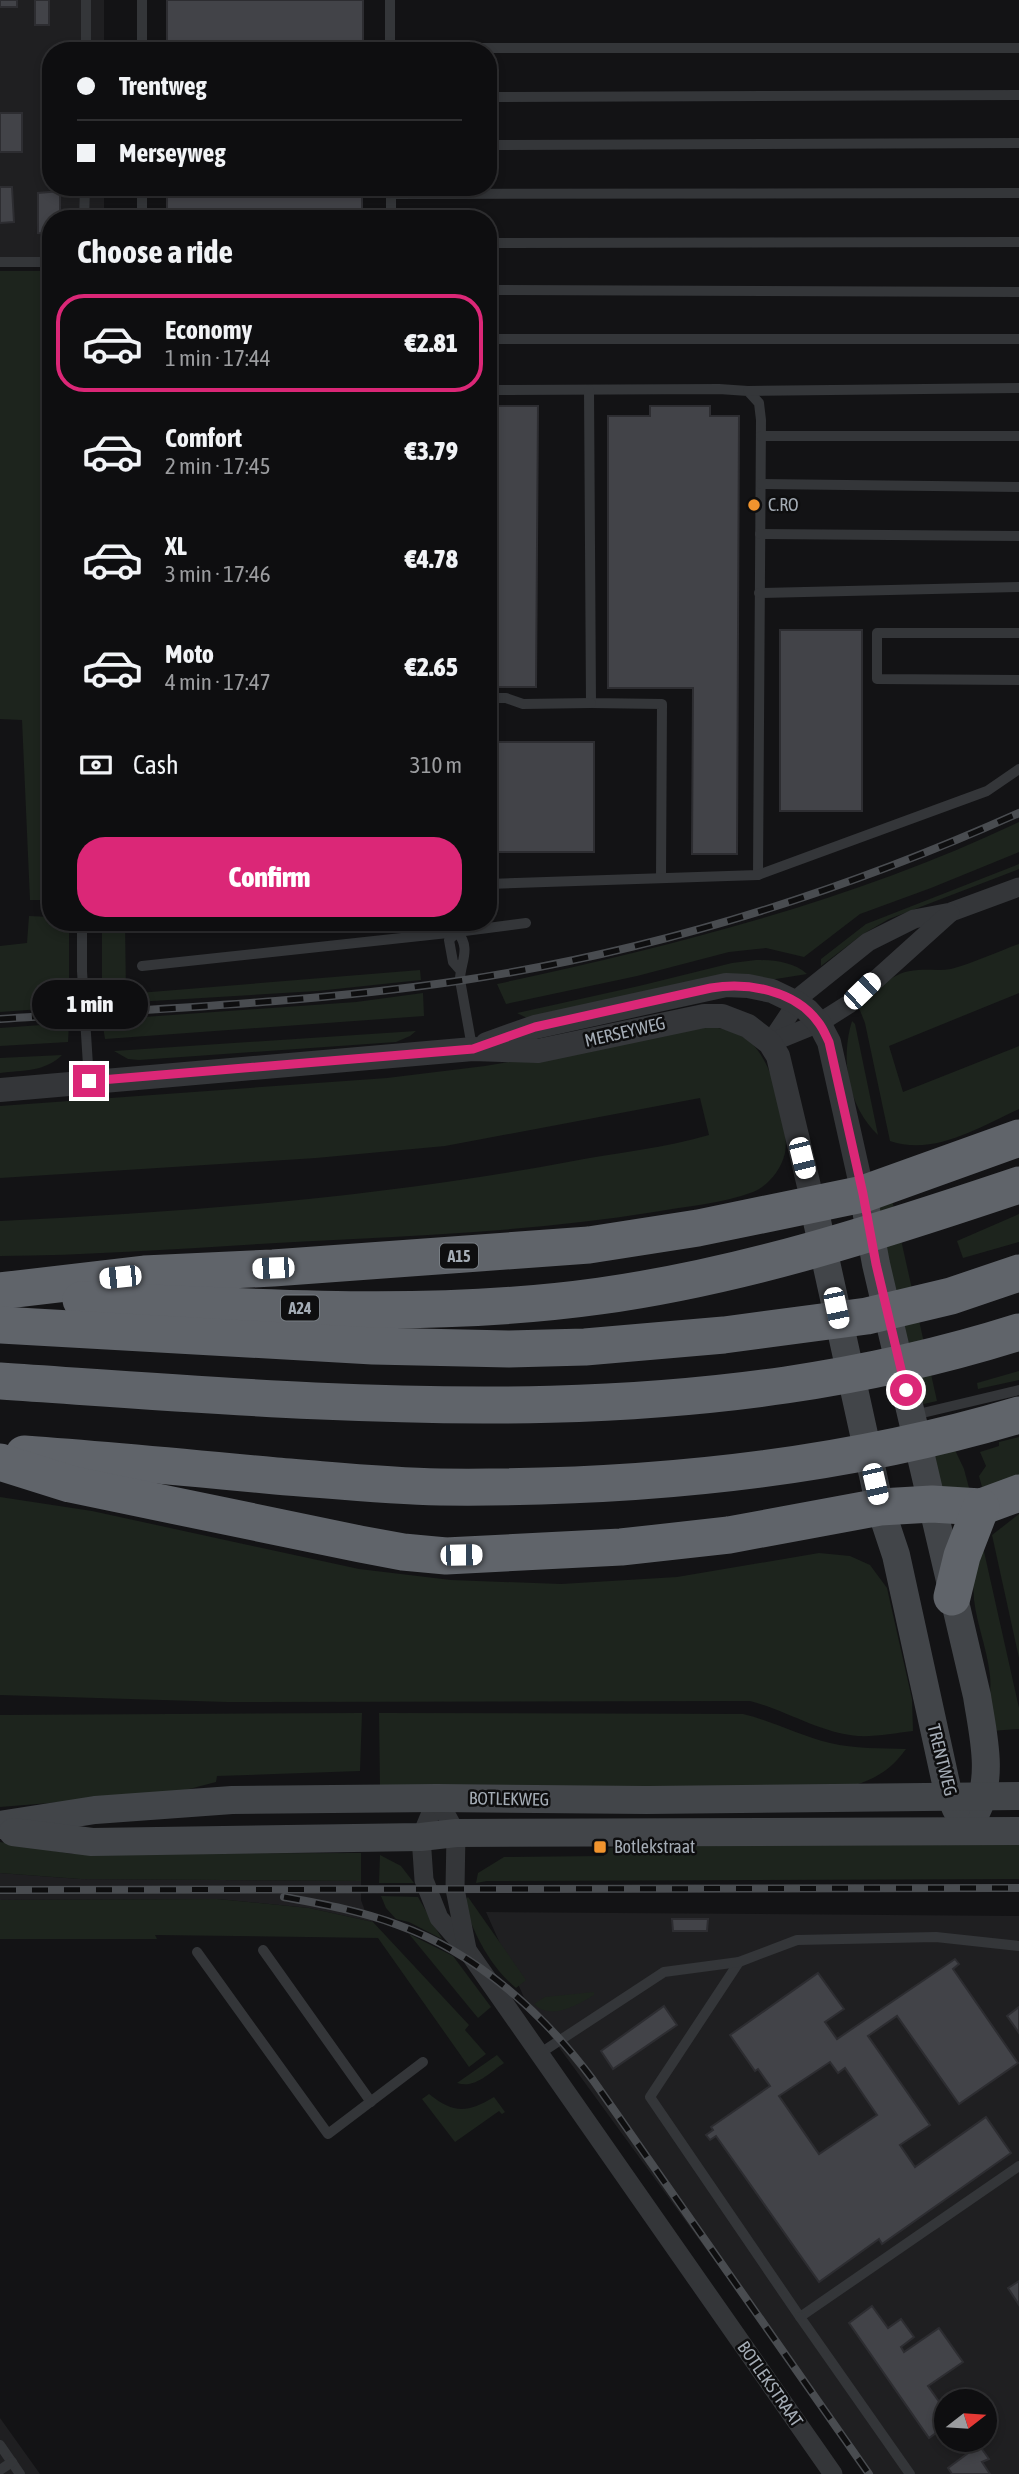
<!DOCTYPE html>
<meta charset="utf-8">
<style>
:root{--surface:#0e0e10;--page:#1c1c1e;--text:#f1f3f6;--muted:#9b9c9f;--line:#2e2e30;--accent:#db2777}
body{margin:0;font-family:"Asap Condensed",sans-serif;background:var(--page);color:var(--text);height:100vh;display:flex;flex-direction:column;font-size:26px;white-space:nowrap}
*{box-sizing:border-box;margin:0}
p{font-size:23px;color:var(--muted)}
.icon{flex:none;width:38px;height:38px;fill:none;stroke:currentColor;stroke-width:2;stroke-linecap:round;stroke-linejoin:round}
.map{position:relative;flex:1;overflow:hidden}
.side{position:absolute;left:42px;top:210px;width:455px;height:721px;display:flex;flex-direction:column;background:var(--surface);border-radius:28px;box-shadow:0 4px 10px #0003,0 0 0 2px var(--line)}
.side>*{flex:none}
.hud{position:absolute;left:42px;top:42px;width:455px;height:154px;border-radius:28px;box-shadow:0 4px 10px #0003,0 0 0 2px var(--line);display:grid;align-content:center;height:154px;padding:0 35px;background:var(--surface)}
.needle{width:46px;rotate:73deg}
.fabs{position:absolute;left:934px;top:2389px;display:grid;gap:14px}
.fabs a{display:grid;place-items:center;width:63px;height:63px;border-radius:50%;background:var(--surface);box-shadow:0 4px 10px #0003,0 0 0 2px var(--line);font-size:35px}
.end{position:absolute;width:32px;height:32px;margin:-16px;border:9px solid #db2777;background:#fff;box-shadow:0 0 0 4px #fff}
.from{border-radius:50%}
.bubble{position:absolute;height:49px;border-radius:24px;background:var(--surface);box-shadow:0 4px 10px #0003,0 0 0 2px var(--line);font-size:23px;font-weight:800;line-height:49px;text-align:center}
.car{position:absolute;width:21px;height:42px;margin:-21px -10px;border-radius:9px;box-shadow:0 0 5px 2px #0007;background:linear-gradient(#fff 24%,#345 0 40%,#fff 0 76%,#345 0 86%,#fff 0)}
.hud b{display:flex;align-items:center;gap:24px;height:66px;font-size:26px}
.hud b+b{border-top:2px solid var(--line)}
.hud i{width:18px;height:18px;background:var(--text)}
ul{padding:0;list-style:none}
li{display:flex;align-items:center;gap:21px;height:98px;margin:0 14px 10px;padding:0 21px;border:4px solid transparent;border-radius:28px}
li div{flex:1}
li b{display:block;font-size:26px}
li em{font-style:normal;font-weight:800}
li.on{border-color:var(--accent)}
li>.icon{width:63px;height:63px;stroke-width:1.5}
h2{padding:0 35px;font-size:32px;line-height:84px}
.pay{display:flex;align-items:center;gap:18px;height:77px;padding:0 35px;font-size:26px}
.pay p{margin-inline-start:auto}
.primary-button{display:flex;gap:14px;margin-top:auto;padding:14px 35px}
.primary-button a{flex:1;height:80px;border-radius:28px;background:var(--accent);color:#fff;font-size:28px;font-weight:800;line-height:80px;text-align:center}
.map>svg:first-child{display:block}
.built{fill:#1f1f21;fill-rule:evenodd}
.green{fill:#1d241d}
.building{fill:#424348;stroke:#2d2d31;stroke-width:2;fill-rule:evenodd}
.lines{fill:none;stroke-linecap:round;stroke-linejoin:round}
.service{stroke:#343639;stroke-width:10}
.minor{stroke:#343639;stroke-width:19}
.tertiary{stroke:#343639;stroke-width:24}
.secondary{stroke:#424549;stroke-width:28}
.motorway{stroke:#60646a;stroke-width:37}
.rail-casing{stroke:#494c50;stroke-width:8}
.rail{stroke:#0e0e0f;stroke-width:5;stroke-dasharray:16;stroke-linecap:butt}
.route{stroke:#db2777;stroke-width:9}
.poi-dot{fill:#f1942e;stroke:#0e0e0f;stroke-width:2.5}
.labels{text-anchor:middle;stroke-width:5;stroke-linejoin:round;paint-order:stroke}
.shield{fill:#0e0e0f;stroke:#777d83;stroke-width:2}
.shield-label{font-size:16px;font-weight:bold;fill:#a4acb5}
.poi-label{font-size:18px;fill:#a4acb5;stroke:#0e0e0f;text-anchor:start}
.street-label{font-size:18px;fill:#a4acb5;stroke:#0e0e0f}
</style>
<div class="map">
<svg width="1019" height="2474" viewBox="0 0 1019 2474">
<rect width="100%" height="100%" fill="#131315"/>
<g class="built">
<path d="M0,0H104V51H51V187H104V219H51V259L0,261Z"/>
<path d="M0,1873L80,1879L361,1881V1900L365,1911L373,1922L309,1908L217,1899L0,1900Z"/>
<path d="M486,1912L1019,1916V2474H870L526,2002ZM947,2401H985V2440H947Z"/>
<path d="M0,2418L40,2474H0Z"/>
</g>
<g class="green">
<path d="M0,271H40L51,276V900H30L22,720L0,719Z"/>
<path d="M1019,822V852L931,888L860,914L804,957L766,948L729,952L637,976L506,1004L497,984C676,945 853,901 1019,822Z"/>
<path d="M1019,864V869L889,919L863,934L821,966V959L866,924Z"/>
<path d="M29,916L51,917V922H69V1007L0,1012V946L27,943Z"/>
<path d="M102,922H125L126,994L420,970L421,980L317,991L102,1004Z"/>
<path d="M1019,944V993L889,1046L903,1092L1019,1046V1109C979,1127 935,1156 890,1141L865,1023L859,1008C876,990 892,971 918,970C929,969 940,971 951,969C974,963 997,952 1019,944Z"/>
<path d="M756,960C774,960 794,962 807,974L529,1019L517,1013L639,986L732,963Z"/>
<path d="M423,993L424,1016L105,1039L102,1020L356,1002Z"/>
<path d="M852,1021L855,1024L878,1135C848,1107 840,1059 852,1021Z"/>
<path d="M69,1023L68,1042L0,1046V1028Z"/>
<path d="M709,1027C723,1028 737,1032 749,1041C772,1059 790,1125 785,1153C781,1170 768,1186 753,1192C722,1204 686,1206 654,1212C554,1228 455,1234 354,1239C236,1244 118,1255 0,1256V1221C191,1212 381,1197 568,1162C614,1153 665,1148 709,1135L700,1098L445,1146L316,1158L0,1178V1106L387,1078L485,1066Z"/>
<path d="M416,1031L410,1036L396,1042L139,1060L128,1059L114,1051Z"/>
<path d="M62,1055C45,1072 23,1070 0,1073V1058Z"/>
<path d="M891,1195L937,1401L919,1405L876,1203Z"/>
<path d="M1019,1214V1242L963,1258L957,1241Z"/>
<path d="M1019,1371V1380L978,1389L977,1383Z"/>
<path d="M924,1425L944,1427L964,1469L969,1488H940Z"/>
<path d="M1019,1437V1478L982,1487L979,1476L986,1466L980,1452L999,1446V1442Z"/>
<path d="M0,1497L92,1511L359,1569L451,1580L561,1584L677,1577L819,1553L850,1556L870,1565L887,1588L912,1699L913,1731C895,1733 876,1737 858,1736C820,1733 786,1710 750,1701L227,1702L0,1695Z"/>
<path d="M1019,1514V1658L992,1535Z"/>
<path d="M983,1547L1019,1708V1729L991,1731C986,1712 992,1695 990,1676C987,1643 970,1611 974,1578C975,1568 980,1557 983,1547Z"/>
<path d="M362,1713L360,1771L217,1776L216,1782L174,1793L0,1807V1715Z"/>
<path d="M379,1713L743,1714C772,1721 800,1736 830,1743C855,1749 881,1748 906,1749C890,1771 874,1780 848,1787L380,1789Z"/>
<path d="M658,1839H1019V1879L487,1881L476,1883L478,1873L504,1857L604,1856L605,1849Z"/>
<path d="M0,1842L72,1854L361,1853V1881L80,1879L0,1873Z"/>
<path d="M380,1855L401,1866L414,1883H379Z"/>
<path d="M381,1896L418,1897L442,1939L409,1922L396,1919L386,1908Z"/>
<path d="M468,1897L526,1980L516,1988C491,1968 472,1932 464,1901Z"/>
<path d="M217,1899L309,1908L373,1922L469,2025L465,2030L486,2054L469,2067L378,1938L155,1935L157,1939H0V1900Z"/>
<path d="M409,1934L453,1956L491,2007L478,2018Z"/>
<path d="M594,1992V1995C577,2005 552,2021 534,2004L545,1997Z"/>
<path d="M497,2055L504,2063C489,2073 475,2089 457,2083Z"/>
<path d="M429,2094C454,2114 467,2113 494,2097L505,2112L502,2114L499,2111L455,2142L422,2099Z"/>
</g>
<g class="building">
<rect x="0" y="0" width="17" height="7"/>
<rect x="35" y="0" width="14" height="25"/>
<rect x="167" y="0" width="196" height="51"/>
<rect x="0" y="113" width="22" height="39"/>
<path d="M0,187H12L14,222L0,223Z"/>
<rect x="167" y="187" width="195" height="32"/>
<path d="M60,191V219H51V234L38,233V193Z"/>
<path d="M494,406H538L536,687H488V416H493Z"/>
<path d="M650,406H710V416H739L737,854H692L693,688H608V416H650Z"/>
<rect x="780" y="630" width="82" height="181"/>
<path d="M488,705H492V742H594V852H488Z"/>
<path d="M672,1919H708L707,1931H673Z"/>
<path d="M955,1959L959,1964L953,1969L1018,2063L959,2104L897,2016L868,2036L930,2125L900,2145L915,2167L986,2117L1011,2153L882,2244L879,2239L819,2282L716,2136L710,2140L706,2135L713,2130L711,2127L770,2086L758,2069L755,2071L730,2035L818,1973L844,2009L825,2022L837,2039ZM830,2062L838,2073L845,2068L877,2115L819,2154L779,2096Z"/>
<path d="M664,2006L677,2025L613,2069L601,2051Z"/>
<path d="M1019,2007V2033L1007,2016Z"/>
<path d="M1019,2281V2305L1008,2288Z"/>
<path d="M872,2306L888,2328L901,2319L914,2337L901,2347L904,2352L939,2328L963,2362L928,2386L947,2413V2425L929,2438L849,2323Z"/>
<path d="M979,2445L989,2459L982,2462L990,2474H952L948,2468Z"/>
</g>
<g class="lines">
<g class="service">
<path d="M390,0V51"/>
<path d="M390,48H1019"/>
<path d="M86,51V0"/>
<path d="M142,51V0"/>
<path d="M488,97L1019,95"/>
<path d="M488,145L1019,143"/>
<path d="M391,187V219"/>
<path d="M391,194L1019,193"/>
<path d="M84,219L85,187"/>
<path d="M142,219V187"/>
<path d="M488,243L1019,242"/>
<path d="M0,262H51"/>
<path d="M488,290L1019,292"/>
<path d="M488,339H1019"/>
<path d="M488,390L719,389L748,391L759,403L761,420L758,875"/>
<path d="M589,390L591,703L662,704L661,878"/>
<path d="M748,391L1019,388"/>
<path d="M761,436H1019"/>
<path d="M761,484L1019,487"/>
<path d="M760,534L1019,536"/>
<path d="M759,593L1019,587"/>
<path d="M1019,633H877V679L1019,680"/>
<path d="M488,698H506L523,704L591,703"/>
<path d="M488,884L758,875L987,791L1019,769"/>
<path d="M82,922V971L89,1081"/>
<path d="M142,966L457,932L526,923"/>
<path d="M460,970L453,962L449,940L457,932C472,948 460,963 460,980L472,1047"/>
<path d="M914,1415L1019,1390"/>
<path d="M263,1950L371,2102"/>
<path d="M197,1952L328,2134L423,2062"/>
<path d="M739,1962L650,2097L800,2317L1019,2166"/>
<path d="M539,2054L664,1972L739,1962L797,1940L936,1937L1019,1946"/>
<path d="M800,2317L910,2474"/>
<path d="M0,2445L20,2474"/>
<path d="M0,2470L12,2462"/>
</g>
<g class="minor">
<path d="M770,1043L802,995L868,942L914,919L951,912L1019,887"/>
<path d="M770,1043L819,1023L849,1004L950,913"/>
<path d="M437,1798L421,1837L424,1880L439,1918L467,1950L833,2474"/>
<path d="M437,1798L456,1833L455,1889L467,1949"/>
</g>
<g class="tertiary">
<path d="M487,1044L535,1027L726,985L748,986L772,991L797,1003L807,1010L819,1023L829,1042L863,1194"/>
<path d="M0,1090L473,1049L538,1051L704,1016H722L748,1026L770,1043L778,1056L813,1203"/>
</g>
<g class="secondary">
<path d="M863,1194L876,1264L977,1696C983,1735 994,1776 976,1813"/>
<path d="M813,1203L880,1507L896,1555L947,1788L956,1809"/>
<path d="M0,1825L95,1810L232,1800L437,1798L647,1800L1019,1796"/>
<path d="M13,1832L92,1842L421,1837L456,1833L1019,1831"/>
</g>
<g class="motorway">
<path d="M0,1291L144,1274L273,1268L589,1245L698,1228L863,1194L1019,1138"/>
<path d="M81,1300C253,1307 429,1320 600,1296C744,1276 882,1231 1019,1185"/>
<path d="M0,1325L373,1346L509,1349L585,1347L724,1335L867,1316L951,1296L1019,1273"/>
<path d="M0,1381C344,1404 684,1438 1019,1332"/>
<path d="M24,1454C108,1460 192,1468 276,1476C330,1480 385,1486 440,1487C634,1489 832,1471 1019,1415"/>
<path d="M0,1462L70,1484L360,1544L403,1552L446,1556L621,1547L729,1535L880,1507L932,1504L981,1507L1019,1493"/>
<path d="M952,1597L962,1556L981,1507"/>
</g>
<g class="rail-casing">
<g id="rail">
<path d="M0,1019C153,1009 307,1003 458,981C652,952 840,893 1019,813"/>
<path d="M0,1890L1019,1888"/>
<path d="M284,1897C322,1904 361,1911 398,1925C477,1953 544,2014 593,2080L869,2474"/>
</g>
</g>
<use href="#rail" class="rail"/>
</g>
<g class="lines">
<path class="route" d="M89,1081L473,1049L535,1027L711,988C747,982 795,990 818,1022C823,1028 826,1036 829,1042L863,1194L876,1264L906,1390"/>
</g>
<g class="poi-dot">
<circle cx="754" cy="505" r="7"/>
<rect x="593" y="1840" width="14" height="14" rx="3.5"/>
</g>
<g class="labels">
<g class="shield">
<rect x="440" y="1243.5" width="38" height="25" rx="5"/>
<rect x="281" y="1295.5" width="38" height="25" rx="5"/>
</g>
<g class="shield-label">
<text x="459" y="1262">A15</text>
<text x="300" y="1314">A24</text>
</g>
<g class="poi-label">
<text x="768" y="511">C.RO</text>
<text x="614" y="1853">Botlekstraat</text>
</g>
<g class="street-label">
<text transform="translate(625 1032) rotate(-13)" y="6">MERSEYWEG</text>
<text transform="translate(942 1760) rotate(76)" y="6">TRENTWEG</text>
<text transform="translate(509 1799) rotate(1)" y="6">BOTLEKWEG</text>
<text transform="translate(770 2384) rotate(55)" y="6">BOTLEKSTRAAT</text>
</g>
</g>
</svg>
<div class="fabs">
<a><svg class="needle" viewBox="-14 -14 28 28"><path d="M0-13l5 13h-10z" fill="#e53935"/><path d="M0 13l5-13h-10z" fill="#9b9c9f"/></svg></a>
</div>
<i class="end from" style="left:906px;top:1390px"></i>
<i class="end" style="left:89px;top:1081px"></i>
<div class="bubble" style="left:32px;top:980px;width:116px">1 min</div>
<i class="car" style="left:862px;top:991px;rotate:46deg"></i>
<i class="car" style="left:802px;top:1158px;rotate:166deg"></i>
<i class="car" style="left:273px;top:1268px;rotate:268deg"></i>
<i class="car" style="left:120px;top:1277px;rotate:264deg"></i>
<i class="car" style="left:836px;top:1308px;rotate:168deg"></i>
<i class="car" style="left:875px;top:1484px;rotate:167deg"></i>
<i class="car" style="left:461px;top:1555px;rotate:89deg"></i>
<div class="hud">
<b><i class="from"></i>Trentweg</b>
<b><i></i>Merseyweg</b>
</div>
<section class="side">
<h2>Choose a ride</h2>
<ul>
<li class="on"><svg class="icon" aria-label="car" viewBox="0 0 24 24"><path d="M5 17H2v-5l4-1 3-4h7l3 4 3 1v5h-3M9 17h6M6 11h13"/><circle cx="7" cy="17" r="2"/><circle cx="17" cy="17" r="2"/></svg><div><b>Economy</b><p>1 min · 17:44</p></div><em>€2.81</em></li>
<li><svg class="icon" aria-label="car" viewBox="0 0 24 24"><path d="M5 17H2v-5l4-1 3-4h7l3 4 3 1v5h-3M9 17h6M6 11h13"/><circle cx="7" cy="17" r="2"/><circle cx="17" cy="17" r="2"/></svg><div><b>Comfort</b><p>2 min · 17:45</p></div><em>€3.79</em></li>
<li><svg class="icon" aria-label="car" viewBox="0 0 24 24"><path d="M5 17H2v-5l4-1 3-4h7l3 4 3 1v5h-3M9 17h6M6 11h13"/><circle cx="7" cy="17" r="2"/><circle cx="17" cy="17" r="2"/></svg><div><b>XL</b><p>3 min · 17:46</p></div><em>€4.78</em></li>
<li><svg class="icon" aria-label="car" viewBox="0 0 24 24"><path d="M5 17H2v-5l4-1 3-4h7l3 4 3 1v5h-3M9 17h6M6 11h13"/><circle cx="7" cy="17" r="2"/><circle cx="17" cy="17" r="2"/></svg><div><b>Moto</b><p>4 min · 17:47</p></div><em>€2.65</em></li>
</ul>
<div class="pay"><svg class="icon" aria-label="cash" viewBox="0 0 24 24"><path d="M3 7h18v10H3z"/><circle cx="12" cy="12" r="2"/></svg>Cash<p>310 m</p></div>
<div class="primary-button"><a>Confirm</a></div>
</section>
</div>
